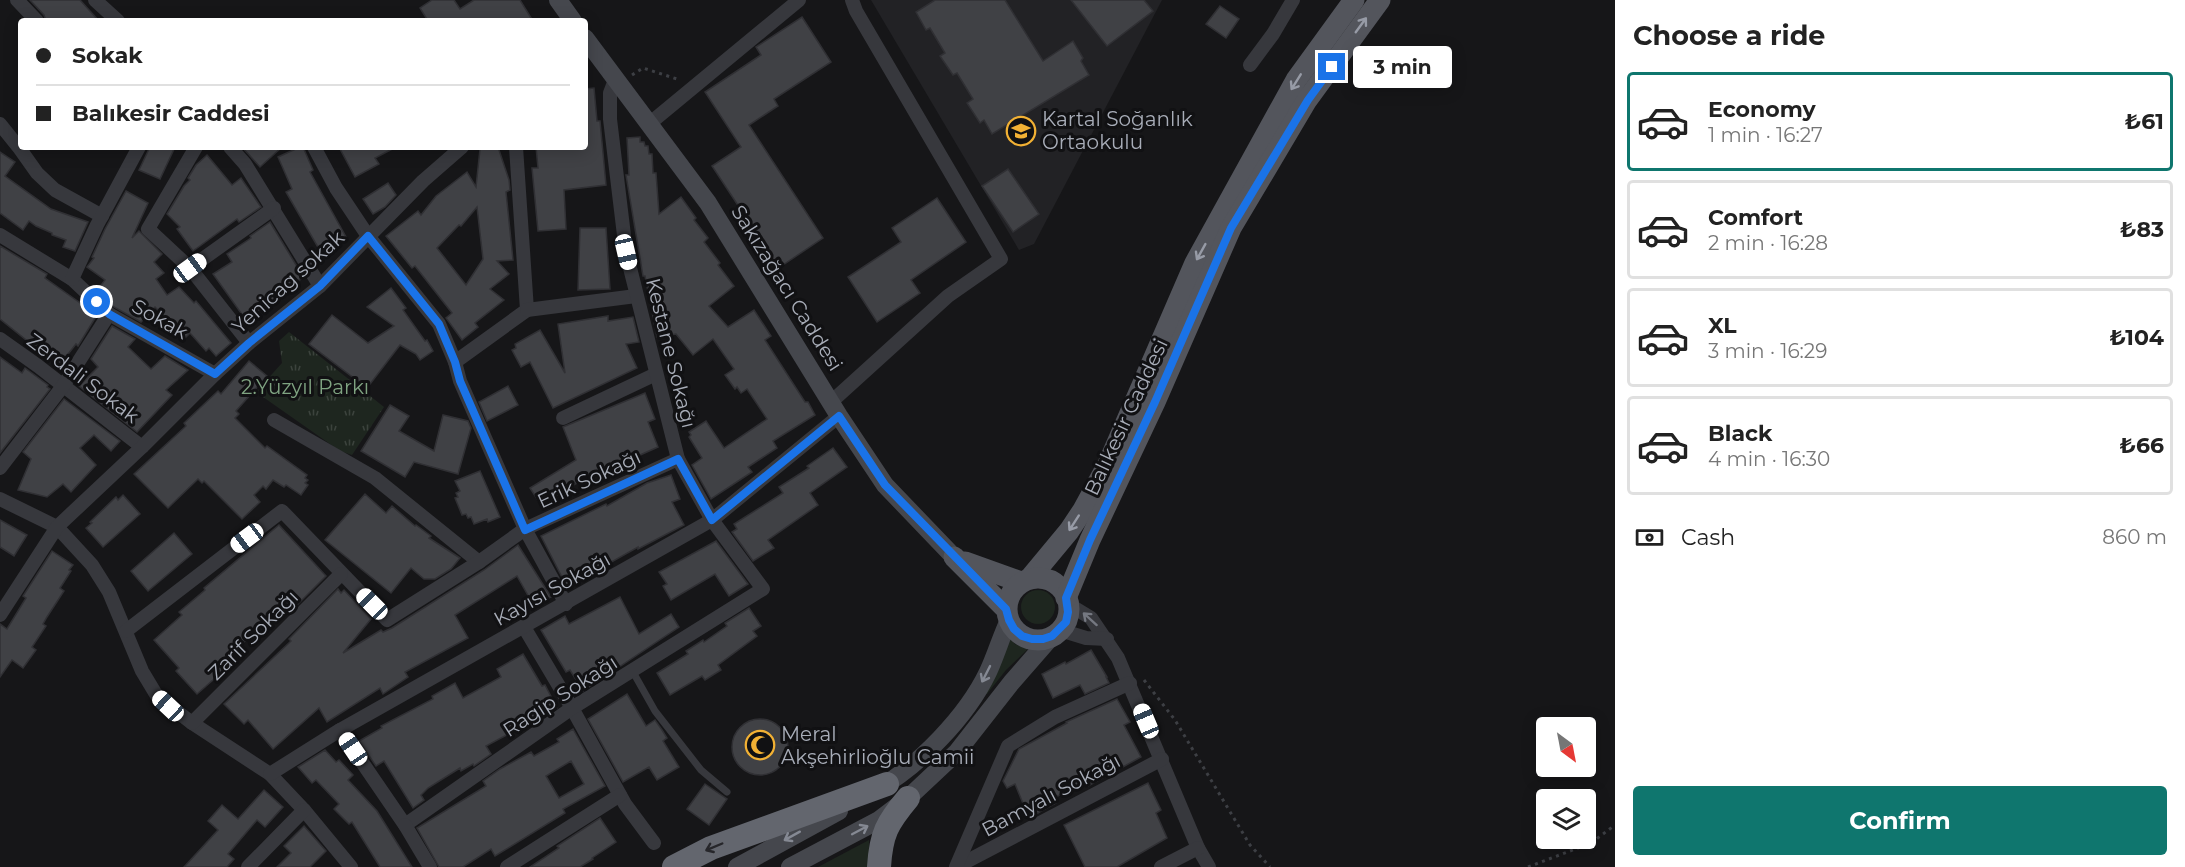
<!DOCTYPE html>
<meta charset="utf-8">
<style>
:root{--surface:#fff;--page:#f6f6f6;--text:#222;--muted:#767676;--line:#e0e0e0;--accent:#0f766e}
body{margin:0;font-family:Montserrat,sans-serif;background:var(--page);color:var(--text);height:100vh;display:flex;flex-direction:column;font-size:22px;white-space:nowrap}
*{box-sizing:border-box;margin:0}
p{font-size:20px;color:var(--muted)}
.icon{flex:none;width:33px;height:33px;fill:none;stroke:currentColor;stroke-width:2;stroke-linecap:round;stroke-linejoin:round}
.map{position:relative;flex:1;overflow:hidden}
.drawer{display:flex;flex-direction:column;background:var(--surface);width:570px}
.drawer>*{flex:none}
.top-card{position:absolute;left:18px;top:18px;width:570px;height:132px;border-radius:6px;box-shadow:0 3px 15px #0003;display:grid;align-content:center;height:132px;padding:0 18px;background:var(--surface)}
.needle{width:39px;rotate:148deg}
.controls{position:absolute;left:1536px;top:717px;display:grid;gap:12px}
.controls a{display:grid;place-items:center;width:60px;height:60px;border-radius:6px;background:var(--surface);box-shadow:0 3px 15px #0003;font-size:30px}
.end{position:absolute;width:27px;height:27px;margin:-14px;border:8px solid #1a73e8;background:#fff;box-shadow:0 0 0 3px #fff}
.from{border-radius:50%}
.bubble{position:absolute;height:42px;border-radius:6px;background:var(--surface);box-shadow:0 3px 15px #0003;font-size:20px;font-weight:700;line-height:42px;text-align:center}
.car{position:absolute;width:18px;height:36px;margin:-18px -9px;border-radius:8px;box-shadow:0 0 4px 2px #0007;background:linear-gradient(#fff 24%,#345 0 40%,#fff 0 76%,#345 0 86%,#fff 0)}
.top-card b{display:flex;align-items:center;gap:21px;height:57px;font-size:22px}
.top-card b+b{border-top:2px solid var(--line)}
.top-card i{width:15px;height:15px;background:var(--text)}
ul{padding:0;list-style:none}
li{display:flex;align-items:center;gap:18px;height:99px;margin:0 12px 9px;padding:0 6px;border:3px solid var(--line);border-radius:6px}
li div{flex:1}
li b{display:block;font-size:22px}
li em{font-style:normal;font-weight:700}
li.active{border-color:var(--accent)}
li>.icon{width:54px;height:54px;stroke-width:1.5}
h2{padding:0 18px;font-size:27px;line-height:72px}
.pay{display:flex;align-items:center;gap:15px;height:66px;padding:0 18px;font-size:22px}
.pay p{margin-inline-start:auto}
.action{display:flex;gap:12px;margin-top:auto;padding:12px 18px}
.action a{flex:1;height:69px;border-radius:6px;background:var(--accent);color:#fff;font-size:24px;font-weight:700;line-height:69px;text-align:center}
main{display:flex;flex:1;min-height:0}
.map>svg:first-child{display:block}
.built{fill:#222225}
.grass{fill:#1e261f}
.park{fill:url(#park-tufts)}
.building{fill:#404145;stroke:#303034;stroke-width:1.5;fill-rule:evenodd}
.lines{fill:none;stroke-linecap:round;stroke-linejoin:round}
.path{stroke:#3d3f44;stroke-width:3;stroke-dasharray:3 4.5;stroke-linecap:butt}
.lane{stroke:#37383d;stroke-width:7}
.street{stroke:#37383d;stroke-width:14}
.secondary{stroke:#45474d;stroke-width:18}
.primary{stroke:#53555c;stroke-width:21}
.highway{stroke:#63666e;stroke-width:24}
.oneway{stroke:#979ba6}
.oneway2{stroke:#757881}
.oneway3{stroke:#858993}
.oneway4{stroke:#26262a}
.route{stroke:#1a73e8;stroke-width:8}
.labels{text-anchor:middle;stroke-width:6;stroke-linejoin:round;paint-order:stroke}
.poi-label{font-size:20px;fill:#a8adb8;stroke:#111113;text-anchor:start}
.street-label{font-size:20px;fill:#a8adb8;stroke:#111113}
.park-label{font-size:20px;fill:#7fa381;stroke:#111113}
</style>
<main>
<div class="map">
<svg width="1615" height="867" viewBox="0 0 1615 867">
<defs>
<pattern id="park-tufts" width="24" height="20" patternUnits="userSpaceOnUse" patternTransform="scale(1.5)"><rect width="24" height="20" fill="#1e261f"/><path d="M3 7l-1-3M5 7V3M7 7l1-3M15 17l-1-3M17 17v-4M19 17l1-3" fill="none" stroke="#3c433d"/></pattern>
</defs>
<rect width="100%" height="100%" fill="#161618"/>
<path class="built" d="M871,0H1162L1034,244L1019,250Z"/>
<g class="grass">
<circle cx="1038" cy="607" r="17"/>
<path d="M1008,637L1015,644L1028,649L1006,670L987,694L985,693Z"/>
<path d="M869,840V867H818Z"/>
</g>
<path class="park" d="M289,332L384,407L352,455L340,451L256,392L282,363L279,341Z"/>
<g class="building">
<path d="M30,0H80L99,21H46L44,15Z"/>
<path d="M432,0H454L460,9L474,0H520L533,21H428L420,8Z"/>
<path d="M935,0H1005L1043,61L1073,41L1083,58L1081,61L1089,75L992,134L984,120L980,123L967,103L973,99L957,73L953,75L940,56L945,53L930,28L926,30L916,12Z"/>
<path d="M1071,0H1144L1153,11L1107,46Z"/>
<path d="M1220,6L1239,19L1226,38L1206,24Z"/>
<path d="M802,17L831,62L774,99L778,106L749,125L823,238L777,269L747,224L749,222L712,166L741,147L705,92L761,55L756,47Z"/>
<path d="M594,88L597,121H600L606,185L564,190L566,229L538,231L532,168H538L536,147H585V89Z"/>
<path d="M640,137V142H644L645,146H648L649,154H652L653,173H656L659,214L681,197L696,218L694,220L708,238L704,242L720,263L718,265L734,286L709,306L728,327L754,310L771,336L765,340L805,402H808L815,415L773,441L777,448L748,467L752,472L711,499L692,465L702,458L689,437L691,435L689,432L706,421L724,448L767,419L747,389L741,393L737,387L735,389L725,375L734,369L713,339L693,355L676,334L657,337L645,276H643L626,175H629L627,138Z"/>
<path d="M150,147H175L160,179L139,170Z"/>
<path d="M242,147H282L260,167Z"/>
<path d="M300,147H303L313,170L310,172L346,237L324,249H319L286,192L292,189L278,157Z"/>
<path d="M339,147H396L375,158L379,164L355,177Z"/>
<path d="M485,147H498L509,180L510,190L506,192L513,260L497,261L509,274L490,289L504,300L475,323L478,327L462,340L446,318L452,313L415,266L412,268L386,236L418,211L421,215L436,196L467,172L476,187L480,149ZM477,207L483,259L466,285L437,248L459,225L461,226Z"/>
<path d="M0,152L15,162L5,176L51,209L88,222L75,251L63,247L66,240L52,235V233L36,226L29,221L23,230L0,213Z"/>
<path d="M207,155L232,185L241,178L261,207L239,222L237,219L193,251L177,229L180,227L167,214L184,186L190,180L188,178L196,165Z"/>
<path d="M1008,169L1039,214L1013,232L982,186Z"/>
<path d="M388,183L396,195L385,207L373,214L363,199Z"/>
<path d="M126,191L148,203L132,238L139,231L162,254L154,262L164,273L156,279L167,295L179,287L194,303L196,301L231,343L216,356L209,348L206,351L190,333L185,338L155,307L141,322L114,307L97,291L105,280L87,267L94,258L92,257L105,229Z"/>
<path d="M937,198L966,242L911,280L920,293L877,322L848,277L901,242L892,228Z"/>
<path d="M270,222L304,278L273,290L278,296L246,320L213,274L232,262L227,254L251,238L250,236Z"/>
<path d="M580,228H606L610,289L578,290Z"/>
<path d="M0,246L47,274L45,278L86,307L87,306L97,315L78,346L76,344L61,363L36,345L35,347L0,319Z"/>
<path d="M391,288L406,308L403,310L425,341L427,340L433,351L420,360L416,354L400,345L367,388L309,344L332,315L368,343L394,326L367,307Z"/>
<path d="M608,316V321L633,317L639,342L626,344L637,368L553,408L530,362L521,367L512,350L516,348L515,344L540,330L565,373L558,324Z"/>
<path d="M112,326L135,339L128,347L151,369L165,356L188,370L166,390L172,395L137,432L79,386L98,367L91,359Z"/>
<path d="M0,357L22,373L25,368L48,385L47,387L50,389L0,453Z"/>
<path d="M249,361L267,376L236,411L239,414L235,418L265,448L267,446L307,475L305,478L308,480L305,483L308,485L301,495L286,485L284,487L273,480L266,489L263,486L254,495L260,502L242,519L204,481L202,483L198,479L168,508L134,474L186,426L184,423L218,391L221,394Z"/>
<path d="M508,386L518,405L487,421L479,402Z"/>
<path d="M645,393L655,419L648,422L658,447L575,484L541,505L530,488L576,460L563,427Z"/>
<path d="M64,399L120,441L111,451L94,435L80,448L96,465L71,492L63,484L47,497L18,490L31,459L23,452Z"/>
<path d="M390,405L409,416L399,431L434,451L443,415L468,421L471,428L458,474L414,462L405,477L361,451Z"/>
<path d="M833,448L847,467L810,493L818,505L768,540L774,548L753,561L732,532L737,529L734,524L783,493L779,487L809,468L807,466Z"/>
<path d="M480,471L500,517L488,522L487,519L474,524L471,517L468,518L466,514L462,515L455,498L458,497L456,493L460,491L455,481Z"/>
<path d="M671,475L680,499L672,502L684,525L638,549V547L567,587L541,536L606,504L607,506L647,483Z"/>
<path d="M365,494L386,513L392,506L415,526L416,525L431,536L429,538L460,558L451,569L435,579H424L411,568L391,593L325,540Z"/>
<path d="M123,495L140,514L103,547L86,528L92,523L90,522L116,497L118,500Z"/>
<path d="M0,520L27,535L14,556L0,547Z"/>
<path d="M279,525L326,576L293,609L286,601L225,661L229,666L197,694L176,671L179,668L154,640L182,615L179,612L205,590L204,588Z"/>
<path d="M174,533L192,554L148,591L131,571Z"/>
<path d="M716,541L748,584L729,596L715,574L671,600L663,586L667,584L659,572Z"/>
<path d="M518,545L551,597L534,606L517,576L455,615L468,638L405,672L408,677L383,694L380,688L327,722L319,708L273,749L248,720L244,724L224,704L291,641L289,639L338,589L341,593L344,590L371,619L343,653L381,630L383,632L392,628L484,570Z"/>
<path d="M52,551L73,565L69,570L71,571L60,588L64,591L47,617L43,624L46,626L32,647L36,650L23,668L12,660L0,677V624L7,629L26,598L23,596Z"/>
<path d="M620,597L639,634L671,614L679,627L583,691L570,670L566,672L541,630L565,616L569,624Z"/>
<path d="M749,608L761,626L753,631L757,636L718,665L721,670L705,680L702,676L670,695L657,673L688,654L686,651L703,640L704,642L727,626L725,623Z"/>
<path d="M1091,650L1107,677H1106L1109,683L1085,694L1080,685L1053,698L1042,674L1065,662L1066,664Z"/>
<path d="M523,654L542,686L545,685L557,708L486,746L491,754L474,766L473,764L461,771L460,768L428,788L421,795L424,800L413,808L384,761L376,766L359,741L382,728L381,726L433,699L432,696L455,683L463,698L501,677L497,669Z"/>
<path d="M627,694L646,726L655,720L662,730L667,738L663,741L679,767L657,780L649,767L623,782L588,719Z"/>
<path d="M1117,699L1130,722L1124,725L1141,757L1088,786L1085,781L1054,798L1056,803L1029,818L1015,784L1007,788L1003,781L1019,749L1067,723L1066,722Z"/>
<circle cx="760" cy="747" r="28"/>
<path d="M573,729L605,786L563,809L565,813L495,856L491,849L463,867H439L417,828L486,786L483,781L500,769L531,752L534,756L559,742L557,739ZM571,761L584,784L559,798L546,776Z"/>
<path d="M325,750L336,762L339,760L353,775L348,780L377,811L412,867H380L352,822L349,824L334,809L339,804L316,780L312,783L298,767Z"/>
<path d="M1148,783L1161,810L1156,813L1167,838L1117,867H1085L1064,825Z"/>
<path d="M705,784L727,799L709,825L687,809Z"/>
<path d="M264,790L283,807L265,827L257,820L228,854L234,859L227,867H184L218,830L208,821L222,805L238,819Z"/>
<path d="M600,818L616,842L592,858L593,859L580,867H530L559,848L557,846Z"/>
<path d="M304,826L326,851L310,867H277L291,853L284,846Z"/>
</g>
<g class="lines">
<g class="path">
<path d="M632,75L643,68L680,80"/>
<path d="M1144,680L1175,720L1250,845L1270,867"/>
<path d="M1528,867L1591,843L1615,825"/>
</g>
<path class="lane" d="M633,672L655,711L701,770L727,792"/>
<g class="street">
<path d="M17,0L37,21"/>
<path d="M95,0L118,21"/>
<path d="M1250,65L1273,34L1293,0"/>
<path d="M0,124L20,149L37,173L55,190L102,216"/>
<path d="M649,124L799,0"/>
<path d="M196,147L148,229L190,268L249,343"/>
<path d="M230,147L245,164L320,286"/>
<path d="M314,147L336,188L368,236L439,324L455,362"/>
<path d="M516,147L527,310L455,362L460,381L525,529L566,604"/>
<path d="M0,235L72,279L109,314L215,374"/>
<path d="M190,268L274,208"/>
<path d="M72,279L97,225L139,147"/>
<path d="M527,310L636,296"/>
<path d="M0,339L38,366L142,447"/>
<path d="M830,403L948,296L1001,259L856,11L852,0"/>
<path d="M563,418L656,374"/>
<path d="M274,420L375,478L479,562"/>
<path d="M0,468L63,386L109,314"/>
<path d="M0,499L57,527L92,565L109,592L142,671L157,696L192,723L270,774L304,810L351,867"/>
<path d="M1068,604L1091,618L1118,658L1198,848L1209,867"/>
<path d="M0,615L57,527L142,447L215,374L249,343L320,286L423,181L462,147"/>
<path d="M524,627L572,708L625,804L654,843"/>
<path d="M1060,630L1086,638L1107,639"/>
<path d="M126,631L282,511L387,620L479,562L525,529L678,459"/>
<path d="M192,723L341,574"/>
<path d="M340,730L405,825L572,708L763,589L712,520L678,459L626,252L610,119V93L615,80"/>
<path d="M270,774L340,730L712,520L839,416"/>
<path d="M405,825L430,867"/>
<path d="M958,866L1162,759"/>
<path d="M248,867L304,810"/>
<path d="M507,867L620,795"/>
<path d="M956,867L1008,746L1055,717L1130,683"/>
<path d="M1161,867L1198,848"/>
</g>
<g class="secondary">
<path d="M558,0L573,21"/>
<path d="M585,38L708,203L839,416L885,485L954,557"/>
<path d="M876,790C919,766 967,716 988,672C996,655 1001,637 1009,620"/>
<path d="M737,867L839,811"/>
<path d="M790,867L879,820L908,798L957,752L1011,683L1052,636"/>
</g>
<g class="primary">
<path d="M954,557L1006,609"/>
<path d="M965,562L1021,582"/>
<path d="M1030,578L1069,531L1083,510L1108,464L1195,263L1296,80L1354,0"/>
<circle cx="1038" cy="609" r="31"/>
<path d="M1066,598L1090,540L1155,402L1231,228L1307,100L1380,0"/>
</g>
<g class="highway">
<path d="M674,867L711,848L887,784"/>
<path d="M879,867C881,834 887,823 908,798"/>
</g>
</g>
<defs><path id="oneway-shaft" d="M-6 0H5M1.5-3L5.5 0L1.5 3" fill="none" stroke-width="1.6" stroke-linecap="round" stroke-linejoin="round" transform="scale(1.5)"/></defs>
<g class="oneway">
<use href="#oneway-shaft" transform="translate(1361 25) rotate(-54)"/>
<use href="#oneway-shaft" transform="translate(1296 82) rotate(122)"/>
<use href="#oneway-shaft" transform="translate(1201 252) rotate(119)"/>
<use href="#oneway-shaft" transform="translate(1074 523) rotate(123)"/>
</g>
<use class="oneway2" href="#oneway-shaft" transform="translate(1090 619) rotate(-138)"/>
<g class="oneway3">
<use href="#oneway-shaft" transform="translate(986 674) rotate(117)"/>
<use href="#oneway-shaft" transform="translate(860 830) rotate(-28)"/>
<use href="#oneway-shaft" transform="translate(792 836) rotate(151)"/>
</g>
<use class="oneway4" href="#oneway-shaft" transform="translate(714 847) rotate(157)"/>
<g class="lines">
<path class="route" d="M97,302L109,314L215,374L249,343L320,286L368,236L439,324L455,362L460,381L525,530L678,459L712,520L839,416L885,485L1006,609L1009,620L1014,629L1022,636L1032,639H1043L1052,636L1066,622L1068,612L1066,598L1090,540L1155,402L1231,228L1308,100L1332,67"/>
</g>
<defs>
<g id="school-ring" transform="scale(1.5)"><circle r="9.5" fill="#111113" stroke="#f2b134" stroke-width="1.5"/><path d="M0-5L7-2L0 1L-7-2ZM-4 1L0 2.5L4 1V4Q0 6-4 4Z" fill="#f2b134"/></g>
<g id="mosque-ring" transform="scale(1.5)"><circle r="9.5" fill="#111113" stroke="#f2b134" stroke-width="1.5"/><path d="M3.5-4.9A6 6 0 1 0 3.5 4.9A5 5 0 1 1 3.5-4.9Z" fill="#f2b134"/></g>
</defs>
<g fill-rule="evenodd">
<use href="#school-ring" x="1021" y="131"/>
<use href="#mosque-ring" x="760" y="745"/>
</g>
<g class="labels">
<g class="poi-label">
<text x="1042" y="126">Kartal Soğanlık<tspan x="1042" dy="23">Ortaokulu</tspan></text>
<text x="781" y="741">Meral<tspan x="781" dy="23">Akşehirlioğlu Camii</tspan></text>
</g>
<g class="street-label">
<text transform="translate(288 282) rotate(-42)" y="7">Yenicag sokak</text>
<text transform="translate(787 288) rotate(58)" y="7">Sakızağacı Caddesi</text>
<text transform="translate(160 319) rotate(29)" y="7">Sokak</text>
<text transform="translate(671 353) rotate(76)" y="7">Kestane Sokağı</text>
<text transform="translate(83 378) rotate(37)" y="7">Zerdali Sokak</text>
<text transform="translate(1126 417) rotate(-65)" y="7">Balıkesir Caddesi</text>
<text transform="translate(589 479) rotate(-25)" y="7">Erik Sokağı</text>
<text transform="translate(552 589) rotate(-29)" y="7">Kayısı Sokağı</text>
<text transform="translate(253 635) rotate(-45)" y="7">Zarif Sokağı</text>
<text transform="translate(560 696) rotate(-33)" y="7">Ragip Sokağı</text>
<text transform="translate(1051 795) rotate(-28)" y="7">Bamyalı Sokağı</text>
</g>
<g class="park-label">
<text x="305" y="394">2.Yüzyıl Parkı</text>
</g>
</g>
</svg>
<div class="controls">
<a><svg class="needle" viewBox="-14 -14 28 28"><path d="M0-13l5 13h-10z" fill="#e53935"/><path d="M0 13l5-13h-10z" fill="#767676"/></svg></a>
<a><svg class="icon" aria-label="layers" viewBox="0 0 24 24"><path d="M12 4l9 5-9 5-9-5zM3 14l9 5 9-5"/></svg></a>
</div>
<i class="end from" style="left:97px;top:302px"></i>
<i class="end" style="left:1332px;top:67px"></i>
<div class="bubble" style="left:1353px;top:46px;width:99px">3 min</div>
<i class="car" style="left:626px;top:252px;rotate:167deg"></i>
<i class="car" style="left:190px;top:268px;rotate:54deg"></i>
<i class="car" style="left:247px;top:538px;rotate:233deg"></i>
<i class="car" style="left:372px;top:604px;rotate:315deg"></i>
<i class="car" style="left:168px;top:706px;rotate:313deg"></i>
<i class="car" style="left:1146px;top:721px;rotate:337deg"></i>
<i class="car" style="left:353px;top:749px;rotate:326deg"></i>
<div class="top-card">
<b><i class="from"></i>Sokak</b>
<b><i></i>Balıkesir Caddesi</b>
</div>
</div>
<section class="drawer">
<h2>Choose a ride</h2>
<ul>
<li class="active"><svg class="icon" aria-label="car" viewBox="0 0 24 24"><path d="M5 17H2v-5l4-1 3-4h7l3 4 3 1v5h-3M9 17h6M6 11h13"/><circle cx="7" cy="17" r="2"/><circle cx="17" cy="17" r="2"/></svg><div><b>Economy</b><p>1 min · 16:27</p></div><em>₺61</em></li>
<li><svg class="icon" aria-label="car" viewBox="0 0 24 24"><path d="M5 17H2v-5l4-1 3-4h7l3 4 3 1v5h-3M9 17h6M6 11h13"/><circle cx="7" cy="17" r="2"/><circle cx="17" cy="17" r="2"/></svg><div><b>Comfort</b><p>2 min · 16:28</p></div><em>₺83</em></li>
<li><svg class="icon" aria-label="car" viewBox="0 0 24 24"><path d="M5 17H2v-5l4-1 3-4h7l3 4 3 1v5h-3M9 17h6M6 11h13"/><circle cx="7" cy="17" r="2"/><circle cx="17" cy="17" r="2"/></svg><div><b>XL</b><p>3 min · 16:29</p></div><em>₺104</em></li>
<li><svg class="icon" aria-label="car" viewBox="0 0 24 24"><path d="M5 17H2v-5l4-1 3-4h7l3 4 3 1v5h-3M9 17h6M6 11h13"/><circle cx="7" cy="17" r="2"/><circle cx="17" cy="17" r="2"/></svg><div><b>Black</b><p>4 min · 16:30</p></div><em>₺66</em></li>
</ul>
<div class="pay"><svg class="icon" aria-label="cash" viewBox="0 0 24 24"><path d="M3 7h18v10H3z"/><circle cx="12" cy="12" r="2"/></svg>Cash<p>860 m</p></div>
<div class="action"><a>Confirm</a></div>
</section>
</main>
